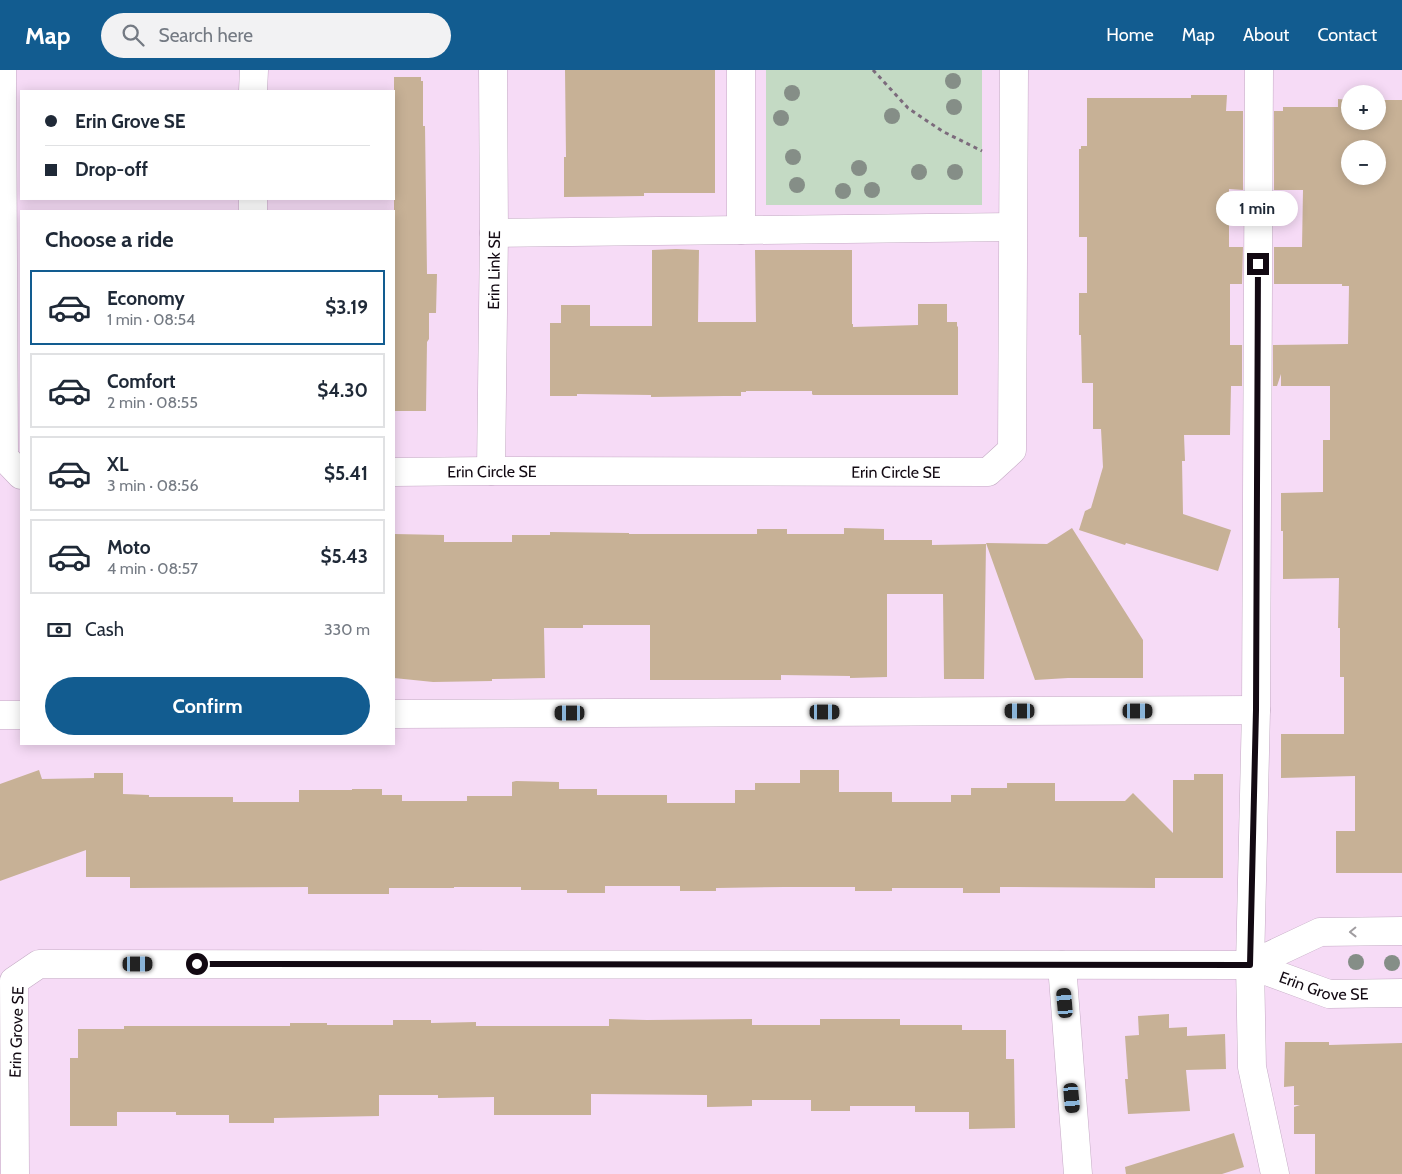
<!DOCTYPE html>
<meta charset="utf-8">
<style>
:root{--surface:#fff;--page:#f2f2f3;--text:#1f2937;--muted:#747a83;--line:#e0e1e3;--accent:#125c90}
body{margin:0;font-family:Cabin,sans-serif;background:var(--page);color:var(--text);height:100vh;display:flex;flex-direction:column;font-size:19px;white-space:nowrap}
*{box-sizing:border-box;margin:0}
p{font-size:16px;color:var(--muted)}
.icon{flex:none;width:28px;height:28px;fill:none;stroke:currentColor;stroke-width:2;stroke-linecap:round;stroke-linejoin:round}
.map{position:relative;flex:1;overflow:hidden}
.side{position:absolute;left:20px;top:140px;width:375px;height:535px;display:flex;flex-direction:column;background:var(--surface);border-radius:0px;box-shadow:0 2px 12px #0003}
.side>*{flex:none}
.hud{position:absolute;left:20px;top:20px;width:375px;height:110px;border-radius:0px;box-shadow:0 2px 12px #0003;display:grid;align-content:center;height:110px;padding:0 25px;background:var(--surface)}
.tools{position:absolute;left:1341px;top:15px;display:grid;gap:10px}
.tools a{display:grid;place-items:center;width:45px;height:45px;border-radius:50%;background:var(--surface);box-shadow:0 2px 12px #0003;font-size:25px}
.end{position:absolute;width:22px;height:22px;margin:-11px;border:6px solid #120912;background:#fff;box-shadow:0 0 0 2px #fff}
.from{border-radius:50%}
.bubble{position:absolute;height:35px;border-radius:18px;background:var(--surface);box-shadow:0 2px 12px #0003;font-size:16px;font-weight:700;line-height:35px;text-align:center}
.car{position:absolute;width:15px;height:30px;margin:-15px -8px;border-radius:6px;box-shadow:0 0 4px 1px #0007;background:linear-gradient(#222 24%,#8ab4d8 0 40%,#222 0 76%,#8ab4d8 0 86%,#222 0)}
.hud b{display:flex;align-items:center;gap:18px;height:48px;font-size:19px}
.hud b+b{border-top:1px solid var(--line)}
.hud i{width:12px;height:12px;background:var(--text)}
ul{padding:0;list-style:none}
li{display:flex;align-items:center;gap:15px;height:75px;margin:0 10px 8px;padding:0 15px;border:2px solid var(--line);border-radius:0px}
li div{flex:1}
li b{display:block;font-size:19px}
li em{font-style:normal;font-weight:700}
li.current{border-color:var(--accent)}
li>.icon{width:45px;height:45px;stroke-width:1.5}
h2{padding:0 25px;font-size:22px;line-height:60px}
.pay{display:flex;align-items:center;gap:12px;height:55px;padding:0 25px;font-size:19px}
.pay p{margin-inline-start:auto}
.primary-button{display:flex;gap:10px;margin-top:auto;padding:10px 25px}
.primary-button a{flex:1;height:58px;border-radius:30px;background:var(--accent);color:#fff;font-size:20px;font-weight:700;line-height:58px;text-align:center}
header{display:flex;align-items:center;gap:30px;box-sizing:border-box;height:70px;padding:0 25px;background:var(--accent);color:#fff}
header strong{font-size:24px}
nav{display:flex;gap:28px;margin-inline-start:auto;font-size:18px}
.search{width:350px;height:45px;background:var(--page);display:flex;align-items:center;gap:12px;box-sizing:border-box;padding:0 18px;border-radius:28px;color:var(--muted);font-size:19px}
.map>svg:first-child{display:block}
.green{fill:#c4dac4}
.building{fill:#c7b196;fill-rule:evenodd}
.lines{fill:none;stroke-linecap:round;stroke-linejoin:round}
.minor-casing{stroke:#c4abc4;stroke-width:29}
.path{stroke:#7c6b7c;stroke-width:3;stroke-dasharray:4 4;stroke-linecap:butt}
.minor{stroke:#fff;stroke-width:28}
.tree{fill:#858e87}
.oneway{stroke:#a09da0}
.route{stroke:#120912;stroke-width:6}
.labels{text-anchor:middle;stroke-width:5;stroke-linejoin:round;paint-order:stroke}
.street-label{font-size:16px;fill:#120912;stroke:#fff}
</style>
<header>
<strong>Map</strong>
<div class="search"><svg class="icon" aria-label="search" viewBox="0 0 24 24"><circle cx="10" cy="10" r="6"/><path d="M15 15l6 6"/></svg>Search here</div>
<nav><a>Home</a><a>Map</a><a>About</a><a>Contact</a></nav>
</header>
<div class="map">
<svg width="1402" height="1104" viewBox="0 0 1402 1104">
<rect width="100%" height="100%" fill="#f6dbf6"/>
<rect class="green" x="766" y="0" width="216" height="135"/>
<g class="building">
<path d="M565,0H715V123H644V126L564,127V87H566Z"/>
<path d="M394,7H421V11H423V56H425L427,204H437L436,243H429V269L427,272L426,341H394Z"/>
<path d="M1191,25H1227L1226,41H1243V120L1229,119V177H1243L1242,214H1230V275H1242V316H1231L1230,365H1184L1185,391H1182L1183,444L1231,460L1218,501L1126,473L1125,475L1079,460L1085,441L1091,438L1103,397L1101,359H1093V313H1082L1081,265H1079V223H1087V167H1079V79H1081V76H1087V28H1191Z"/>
<path d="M1338,29L1350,30V51H1378V30H1402V803H1336V761H1355V706L1281,708V664H1344V607H1340V558H1338L1339,508L1283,509V461H1281V423L1323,422V370H1330V316H1281V304L1277,316H1273V275L1348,274L1349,216H1342V214H1274V177H1302L1303,120H1274V41H1283V37H1338ZM1350,79H1378V106H1350Z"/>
<path d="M676,179L699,180L698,252H756L755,180H852V254H853V257L918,255V234H947V252H957V257L958,256V325H813L812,324V321H746V322H741V326H724L651,327V325L577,324V326H550V253H561V235H590V256H652V180Z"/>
<path d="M844,458L884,459V470H932V475L986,474L984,609H944L943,524H887V607L850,608V606L781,605V610H650V555H583V558H544L545,608L492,609V611L433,612L394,608V464L444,465V472H512V465H550V462L629,463V464H757V459H787V464H844Z"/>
<path d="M1072,458L1143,570V608H1068L1035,610L986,473L1047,474Z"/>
<path d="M39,700L42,709L94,708V703H123V724L149,725V727H233V732H299V720H352V719H382V725H402V731H467V726H512V712L516,711L559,712V719H597V725H667V733H735V720H755V713H800V700H839V722H892V732H951V725H971V718H1007V713H1055V731H1125L1133,723L1173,763V710H1194V704H1223V808H1155V818L1000,817V823H963V818H892V821H855V817H784L716,818V821H680V816H605V823H567V820H521V817H454V818H389V824H308V817L130,818V807H86V780L0,811V714Z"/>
<path d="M1169,944V958L1187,957V966L1225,964L1226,999L1186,1000L1190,1041L1128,1044L1125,1009H1128L1125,966L1139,965L1138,946Z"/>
<path d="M609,949L647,950L752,949V955H820V949H900V955H962V960H1006V989H1014L1015,1058L969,1059V1042H915V1036H850V1041H811V1030H752V1036L707,1037V1025L591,1024V1045H494V1027L438,1028V1025H379V1046L274,1048V1053H229V1045H176V1042H117V1056H70V988H78V959H124V956H290V953H327V955H393V950H431V953L476,952V956H609Z"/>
<path d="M1285,972H1329V975L1402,973V1104H1315V1064H1294V1037L1300,1035H1294V1016L1284,1017Z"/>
<path d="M1234,1063L1244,1097L1222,1104H1126L1125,1097Z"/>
</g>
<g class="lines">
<g class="minor-casing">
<g id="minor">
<path d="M2,0L4,387L21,405"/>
<path d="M741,0V160"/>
<path d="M1259,0L1256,640L1250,895L1252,997L1275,1104"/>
<path d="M253,21L254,0"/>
<path d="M253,141V129"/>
<path d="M494,163L1012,157"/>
<path id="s1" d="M491,401L494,163L493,0"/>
<path id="s2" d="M394,402L491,401L988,402L1012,380L1014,0"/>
<path d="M394,644L1256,640"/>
<path d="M0,645H21"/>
<path d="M1062,895L1078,1104"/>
<path d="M1250,895L1320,862L1402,861"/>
<path id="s3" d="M15,1104L14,911L39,894L1250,895L1329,924L1402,923"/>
</g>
</g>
<path class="path" d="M873,0L908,38L942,61L982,81"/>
<use href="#minor" class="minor"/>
</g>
<g class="tree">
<circle cx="953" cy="11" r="8"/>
<circle cx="792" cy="23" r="8"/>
<circle cx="954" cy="37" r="8"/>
<circle cx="892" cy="46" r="8"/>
<circle cx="781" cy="48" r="8"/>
<circle cx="793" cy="87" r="8"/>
<circle cx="859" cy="98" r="8"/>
<circle cx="919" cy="102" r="8"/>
<circle cx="955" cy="102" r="8"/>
<circle cx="797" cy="115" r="8"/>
<circle cx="872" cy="120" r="8"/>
<circle cx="843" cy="121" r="8"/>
<circle cx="1356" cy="892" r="8"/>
<circle cx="1392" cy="893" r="8"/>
</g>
<defs><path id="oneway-chevron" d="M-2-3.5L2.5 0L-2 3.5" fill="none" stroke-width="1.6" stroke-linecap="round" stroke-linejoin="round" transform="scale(1.25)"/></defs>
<use class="oneway" href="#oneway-chevron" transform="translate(1353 862) rotate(179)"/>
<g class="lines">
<path class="route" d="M197,894L1250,895L1256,640L1258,194"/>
</g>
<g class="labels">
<g class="street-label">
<text dy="6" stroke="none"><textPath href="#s1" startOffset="201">Erin Link SE</textPath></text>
<text dy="6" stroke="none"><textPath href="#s2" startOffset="98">Erin Circle SE</textPath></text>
<text dy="6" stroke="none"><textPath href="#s2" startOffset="502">Erin Circle SE</textPath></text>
<text dy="6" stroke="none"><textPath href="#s3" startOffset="1512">Erin Grove SE</textPath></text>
<text transform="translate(16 962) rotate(-88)" y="6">Erin Grove SE</text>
</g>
</g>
</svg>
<div class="tools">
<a>+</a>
<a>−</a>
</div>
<i class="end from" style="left:197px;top:894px"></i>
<i class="end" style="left:1258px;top:194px"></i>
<div class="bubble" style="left:1216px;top:121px;width:82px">1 min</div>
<i class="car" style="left:1020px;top:641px;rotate:270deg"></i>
<i class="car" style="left:1138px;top:641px;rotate:90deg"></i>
<i class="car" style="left:825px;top:642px;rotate:90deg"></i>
<i class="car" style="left:570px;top:643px;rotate:270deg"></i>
<i class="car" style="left:138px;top:894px;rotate:90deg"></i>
<i class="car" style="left:1065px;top:933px;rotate:355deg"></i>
<i class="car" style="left:1072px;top:1028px;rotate:175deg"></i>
<div class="hud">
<b><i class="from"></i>Erin Grove SE</b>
<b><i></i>Drop-off</b>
</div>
<section class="side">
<h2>Choose a ride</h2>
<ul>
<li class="current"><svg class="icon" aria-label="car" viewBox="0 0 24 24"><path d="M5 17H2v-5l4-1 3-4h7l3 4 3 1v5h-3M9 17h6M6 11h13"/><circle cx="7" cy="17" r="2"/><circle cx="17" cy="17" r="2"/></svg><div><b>Economy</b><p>1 min · 08:54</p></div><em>$3.19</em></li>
<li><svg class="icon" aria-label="car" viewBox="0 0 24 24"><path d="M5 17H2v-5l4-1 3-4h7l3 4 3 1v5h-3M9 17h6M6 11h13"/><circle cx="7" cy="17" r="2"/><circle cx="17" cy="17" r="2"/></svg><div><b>Comfort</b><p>2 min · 08:55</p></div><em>$4.30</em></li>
<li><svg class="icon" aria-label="car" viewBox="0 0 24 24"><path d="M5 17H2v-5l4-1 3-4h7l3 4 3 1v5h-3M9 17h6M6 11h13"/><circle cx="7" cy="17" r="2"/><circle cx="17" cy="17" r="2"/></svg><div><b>XL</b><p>3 min · 08:56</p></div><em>$5.41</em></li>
<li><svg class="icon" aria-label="car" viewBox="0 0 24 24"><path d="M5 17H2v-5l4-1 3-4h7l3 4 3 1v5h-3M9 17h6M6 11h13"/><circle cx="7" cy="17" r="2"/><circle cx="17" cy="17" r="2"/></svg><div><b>Moto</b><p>4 min · 08:57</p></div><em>$5.43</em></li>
</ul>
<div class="pay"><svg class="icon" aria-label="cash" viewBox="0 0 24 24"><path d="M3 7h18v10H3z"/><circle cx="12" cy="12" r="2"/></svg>Cash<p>330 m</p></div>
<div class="primary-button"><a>Confirm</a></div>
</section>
</div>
